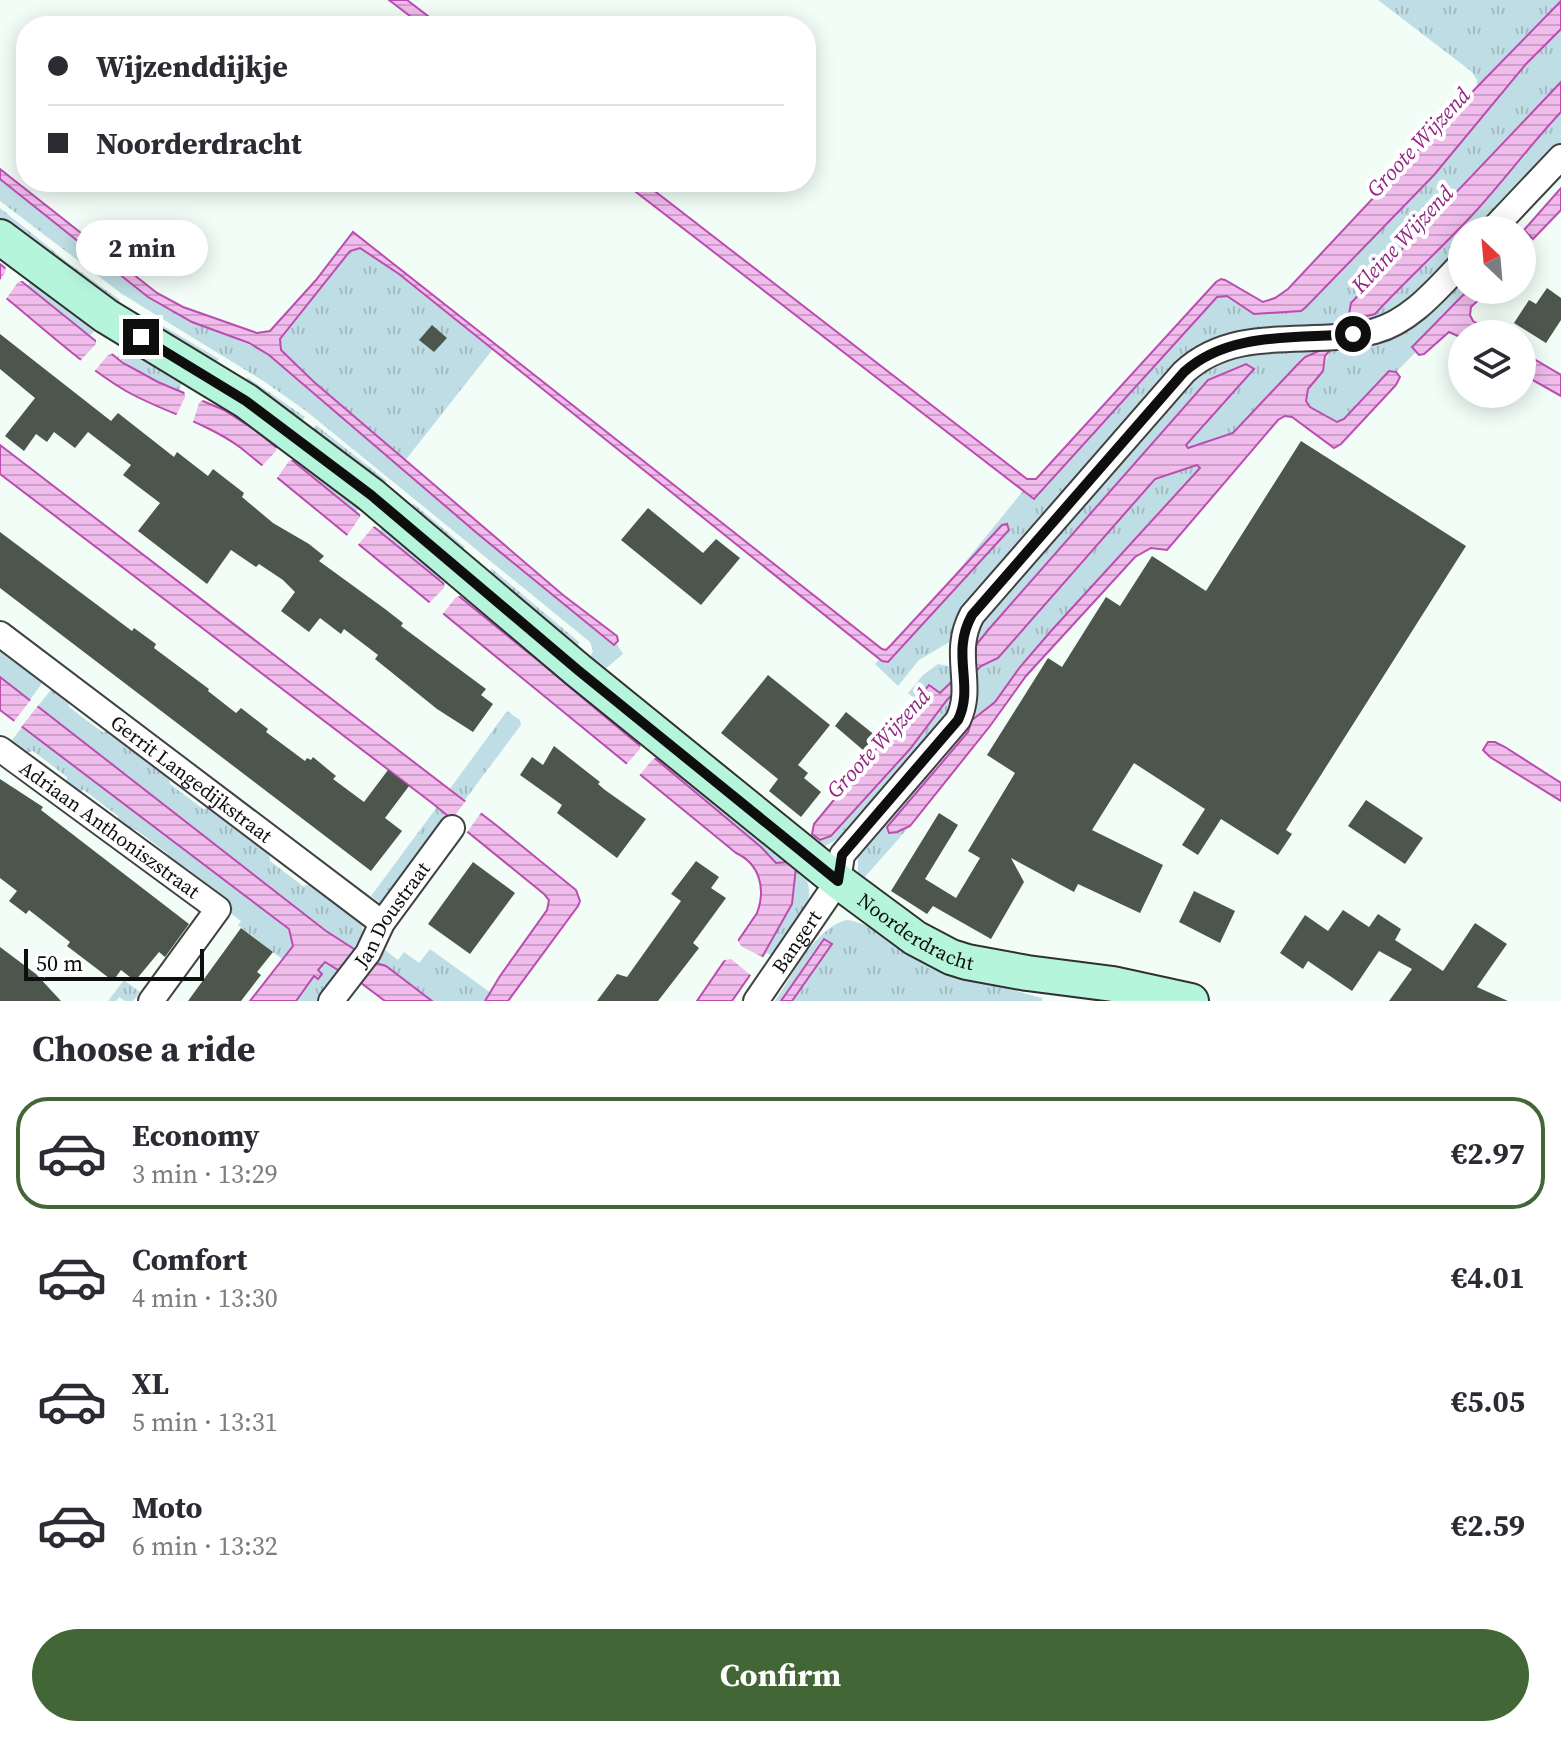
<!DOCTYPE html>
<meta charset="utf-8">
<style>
:root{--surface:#fff;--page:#f7f7f7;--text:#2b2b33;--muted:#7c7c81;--line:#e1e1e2;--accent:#426635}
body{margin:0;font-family:"Source Serif 4",serif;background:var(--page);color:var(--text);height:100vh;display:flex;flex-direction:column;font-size:30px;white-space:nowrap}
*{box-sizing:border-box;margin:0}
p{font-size:26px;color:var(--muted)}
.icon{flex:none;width:44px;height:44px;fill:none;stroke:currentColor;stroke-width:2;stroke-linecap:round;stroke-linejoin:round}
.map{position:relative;height:1001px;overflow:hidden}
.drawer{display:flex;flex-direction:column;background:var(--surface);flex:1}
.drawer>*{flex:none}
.guide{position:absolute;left:16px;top:16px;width:800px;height:176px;border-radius:32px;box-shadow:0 4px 20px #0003;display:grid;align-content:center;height:176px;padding:0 32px;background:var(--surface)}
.needle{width:52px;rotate:334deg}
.buttons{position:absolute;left:1448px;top:216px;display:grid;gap:16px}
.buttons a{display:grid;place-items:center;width:88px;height:88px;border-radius:50%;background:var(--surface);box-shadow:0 4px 20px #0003;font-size:40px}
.scale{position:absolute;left:24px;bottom:20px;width:180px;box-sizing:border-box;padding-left:8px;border:4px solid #0e0e0e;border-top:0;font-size:22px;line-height:28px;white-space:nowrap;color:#0e0e0e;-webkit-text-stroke:6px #fff;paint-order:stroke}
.end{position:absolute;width:36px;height:36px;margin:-18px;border:10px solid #0e0e0e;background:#fff;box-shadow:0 0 0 4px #fff}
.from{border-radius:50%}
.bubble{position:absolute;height:56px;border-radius:28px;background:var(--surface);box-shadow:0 4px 20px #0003;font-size:26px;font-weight:700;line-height:56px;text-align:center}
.guide b{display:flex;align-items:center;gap:28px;height:76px;font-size:30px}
.guide b+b{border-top:2px solid var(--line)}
.guide i{width:20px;height:20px;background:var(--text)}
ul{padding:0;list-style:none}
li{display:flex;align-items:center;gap:24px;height:112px;margin:0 16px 12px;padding:0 16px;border:4px solid transparent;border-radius:32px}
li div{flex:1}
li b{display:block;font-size:30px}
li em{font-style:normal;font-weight:700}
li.selected{border-color:var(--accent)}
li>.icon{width:72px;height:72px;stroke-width:1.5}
h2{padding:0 32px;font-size:36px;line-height:96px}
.button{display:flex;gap:16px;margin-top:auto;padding:16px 32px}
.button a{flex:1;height:92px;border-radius:48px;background:var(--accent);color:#fff;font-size:32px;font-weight:700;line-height:92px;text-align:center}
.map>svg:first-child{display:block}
.grass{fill:url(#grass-tufts)}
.water{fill:url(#water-rules);stroke:#bd4cb1;stroke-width:2}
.pier{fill:#f2fdf8}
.building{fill:#4c564d}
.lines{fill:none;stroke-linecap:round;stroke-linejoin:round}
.street-casing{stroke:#414141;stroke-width:28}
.secondary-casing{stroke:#303030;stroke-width:38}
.street{stroke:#fff;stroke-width:24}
.secondary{stroke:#b5f5db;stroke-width:34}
.route{stroke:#0e0e0e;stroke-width:10}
.labels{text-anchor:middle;stroke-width:8;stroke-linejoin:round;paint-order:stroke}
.street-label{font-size:20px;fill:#0e0e0e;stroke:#fff}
.water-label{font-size:22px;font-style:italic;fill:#922682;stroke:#fff}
</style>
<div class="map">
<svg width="1561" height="1001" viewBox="0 0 1561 1001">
<defs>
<pattern id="grass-tufts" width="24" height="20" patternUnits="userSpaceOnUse" patternTransform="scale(2)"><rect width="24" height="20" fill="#bfdde4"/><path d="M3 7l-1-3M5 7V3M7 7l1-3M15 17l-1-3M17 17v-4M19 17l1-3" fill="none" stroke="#a3bcc2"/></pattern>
<pattern id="water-rules" width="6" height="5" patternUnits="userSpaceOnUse" patternTransform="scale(2)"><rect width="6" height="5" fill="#efbceb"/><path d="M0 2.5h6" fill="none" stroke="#cca0c8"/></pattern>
</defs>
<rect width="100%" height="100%" fill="#f2fdf8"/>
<g class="grass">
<path d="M1378,0H1561V1L1477,87V80L1472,72Z"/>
<path d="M1561,29V82L1351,303L1350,314L1338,328L1227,338L956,626L951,641L919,660L898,686L875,664L926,610L1023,491L1030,497L1036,498L1213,300L1221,295L1227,296L1248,311H1301L1305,308L1434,175L1526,64Z"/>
<path d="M1561,112V147L1483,230H1462V252L1397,313L1349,327L1356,319L1375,314L1474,214Z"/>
<path d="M0,179L148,297L192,322L260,349L357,238L493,349L400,467L614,645L617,644L623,654L605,669L588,661L593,651L590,642L306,411L265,382L122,294L0,201Z"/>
<path d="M0,208L70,264L120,300L115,308L0,222Z"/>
<path d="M1462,271V290H1468L1413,347L1416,352L1396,372L1389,371L1344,419L1337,422L1310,407L1306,401C1307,387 1315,384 1321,373C1328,362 1324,357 1335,344Z"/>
<path d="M31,281L97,328L90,336L27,286Z"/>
<path d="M148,317L219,359L213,368L149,329Z"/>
<path d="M129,345L184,377L179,391L136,370L117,357Z"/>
<path d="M1324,345L1318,351L1297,365L1233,433L1188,448L1185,445L1254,369L1034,578L977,645L975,659L972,633L1200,369L1235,352Z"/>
<path d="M247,377L305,417L299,425L248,390Z"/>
<path d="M316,425L387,481L380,490L310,433Z"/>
<path d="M302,457L362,505L356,512L297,463Z"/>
<path d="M1197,465L1200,468L1020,667L995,702L972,720L968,732L937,765L897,832L910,826L863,879L858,873V855L895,803L971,677L981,665L998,658L1155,479Z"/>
<path d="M413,503L465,547L458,555L411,516Z"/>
<path d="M386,523L445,574L440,580L380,531Z"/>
<path d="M491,568L579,642L577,652L490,581Z"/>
<path d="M0,645L45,679L30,700L0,677Z"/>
<path d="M938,664L952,667L954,680L940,693H925L918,701L908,693L923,675Z"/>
<path d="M54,686L68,697L69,707L102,732L112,731L168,774L170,784L203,809L212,807L269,851L270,861L303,886L313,884L361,920L363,933L354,948L326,931L38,706Z"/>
<path d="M955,692L952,710L842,837L821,848L815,847L820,840L831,835L910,749L934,715Z"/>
<path d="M507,711L520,720L521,725L464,801L449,790Z"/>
<path d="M22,727L288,929L293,946L282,959L238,925L241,921L229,912L218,892L185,867L174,870L169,867L168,854L135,829L124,832L119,828L118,816L84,790L72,793L67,789V777L33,751L22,754L9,744Z"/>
<path d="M666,755L789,862L776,863L761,847L656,758Z"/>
<path d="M437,807L452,819L381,904L371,896Z"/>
<path d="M796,867C829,894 791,931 774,957L767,953L761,959L792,904Z"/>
<path d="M846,920C872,922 894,946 918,957C957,975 1000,986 1042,998V1001H792L832,944L824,939L781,1001H775C793,975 815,928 846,920Z"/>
<path d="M430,949L491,993L485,1001H432L386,966L376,963L385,950L398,960L404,952L419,963Z"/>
<path d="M325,962L338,970L317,1001H296L314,976L319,979L322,974L318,971Z"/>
<path d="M124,980L140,992L133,1001H125L119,997L116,1001H108Z"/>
</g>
<g class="water">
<path d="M389,0H407L441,26H423Z"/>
<path d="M1561,1V29L1526,64L1434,175L1305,308L1301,311L1254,314L1227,296L1217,297L1034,499L623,182H643L1027,479H1036L1216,282L1221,279L1225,280L1263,302L1275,298L1288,289L1477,87Z"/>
<path d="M1561,82V112C1531,144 1505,179 1475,212C1443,247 1407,279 1375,314L1356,319L1325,356L1323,371L1308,389L1306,401L1310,407L1337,422L1344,419L1389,371L1396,372L1400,377L1396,385L1341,444L1334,448L1292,417L1285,416L1278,420L1167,550L1151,548L1135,557L1026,676L990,726L910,826L897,832L889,833L887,827L968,732L972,720L995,702L1020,667L1051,631L1200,468L1197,465L1155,479L998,658L981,666L947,700L910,749L831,836L820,840L812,834L814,824L929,685L940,693L975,659L976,645L989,629L1208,380L1246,364L1254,369L1186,445L1188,448L1233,433L1297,365L1305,357L1319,351L1349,314L1351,303Z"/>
<path d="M0,169L157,293L183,307L257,333L270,331L316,280L353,232L882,649L886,650L891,645L1002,525L1007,524L1009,530L888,662L882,661L399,274L360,248L350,251L280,339L281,350L314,382L563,595L617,636L618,641L614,645L478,534L269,355L249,343L192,322L148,297L0,179Z"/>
<path d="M1561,188V210L1533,239L1524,230Z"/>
<path d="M0,264L123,363L158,382L224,410L255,430L541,663L761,847L776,863L789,862L796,867L792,904L761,959L732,1001H697L757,913C766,889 760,864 736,853L241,448C206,422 163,412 126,391C81,364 41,326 0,293Z"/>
<path d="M1468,290H1489L1471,307L1470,315L1473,321L1494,334H1462V338L1449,332L1424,354L1419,355L1412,347Z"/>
<path d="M1522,352L1561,375V396L1522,374Z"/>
<path d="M0,445L496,825L576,890L580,901L578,906L508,1001H485L500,976L547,910L549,900L544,894L432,803L0,474Z"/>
<path d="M0,677L326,931L376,963L386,966L432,1001H385L341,968L338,970L325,962L318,970L322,974L318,979L314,976L296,1001H250L293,946L289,929L0,710Z"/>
<path d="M1488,742H1495L1505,747L1561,783V801L1490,757L1483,750Z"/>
<path d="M824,939L832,944L792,1001H781Z"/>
</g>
<g class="pier">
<path d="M6,264L26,280L18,282L4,302L0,298V280L5,273Z"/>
<path d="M96,336L117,352L108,355L93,373L79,362L96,344Z"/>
<path d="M184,389L206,398L199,403L192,425L175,418L185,397Z"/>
<path d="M277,443L298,458L289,461L275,481L260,468L276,451Z"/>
<path d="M361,511L378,525L373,527L357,546L346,537L360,517Z"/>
<path d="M445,579L464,595L456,597L442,615L428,604L444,588Z"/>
<path d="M33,697L40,703L19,730L12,724Z"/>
<path d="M641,740L660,756L653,759L638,777L625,766L640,749Z"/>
<path d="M467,799L483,810L465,835L450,822Z"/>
<path d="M736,937L741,946L766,959L753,977L731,959L720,961Z"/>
</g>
<g class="building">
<path d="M1547,288L1561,298V320L1546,343L1514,323L1529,300L1536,304Z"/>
<path d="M432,325L447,338L434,352L419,340Z"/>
<path d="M0,334L111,421L118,413L174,457L177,452L208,476L213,469L244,493L242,497L273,523L309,544L324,556L319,561L385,609L403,623L401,626L486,689L481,695L493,704L473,732L437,709L375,659L378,655L344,629L341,634L320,618L309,632L281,611L295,592L283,580L259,564L256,567L231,550L207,584L138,531L160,503L123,475L131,465L88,432L75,448L54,432L47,442L36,434L24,451L5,436L35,398L0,369Z"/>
<path d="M1301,441L1466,546L1286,830L1292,834L1278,855L1221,819L1198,855L1182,845L1205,809L1134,763L1092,830L1163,865L1140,913L1078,884L1074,892L1011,858L1024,882L991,939L933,906L927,914L891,891L939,813L958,825L925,879L956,898L980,858L968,851L1015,773L987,755L1048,658L1062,667L1106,597L1120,606L1152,556L1206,591Z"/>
<path d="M648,508L703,553L716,539L740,558L701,605L621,540Z"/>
<path d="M0,532L132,631L134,628L156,644L154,648L209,689L208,691L236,713L241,708L268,729L266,732L305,761L307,758L311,760L313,757L336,776L333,779L364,802L388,770L409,786L385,818L402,831L371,871L0,588Z"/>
<path d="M768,675L830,725L798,765L808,773L804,778L821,792L801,817L769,791L778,779L721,733Z"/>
<path d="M846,712L876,736L863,750L835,726Z"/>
<path d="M554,746L600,782L598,784L605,790L646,819L617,858L557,813L562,805L520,775L532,757L543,765Z"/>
<path d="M0,779L43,807L41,810L189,924L165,957L159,952L135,981L121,970L113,981L67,946L70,942L29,910L26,914L9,901L17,891L0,878Z"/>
<path d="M1366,800L1423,838L1405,864L1348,826Z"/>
<path d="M696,861L719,877L711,888L726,898L693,943L699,948L658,1001H597L617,974L627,977L681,901L671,894Z"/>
<path d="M473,862L515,893L470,954L428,924Z"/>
<path d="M1194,891L1235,911L1220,943L1179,922Z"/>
<path d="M1343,910L1369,927L1378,914L1401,929L1395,940L1443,971L1475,923L1507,944L1477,987L1508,1001H1389L1412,969L1379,951L1352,991L1308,961L1303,969L1280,953L1305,915L1328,931Z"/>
<path d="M241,928L273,952L257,972L261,975L241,1001H188Z"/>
<path d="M0,947L36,974L61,1001H0Z"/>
</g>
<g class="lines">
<g class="street-casing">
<g id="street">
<path d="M1492,230L1561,157"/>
<path id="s1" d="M0,634L382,923"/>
<path id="s2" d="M0,749L218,909L151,1001"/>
<path id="s3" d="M331,1001L368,953L382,923L452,828"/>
<path id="s4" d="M756,1001L838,881L842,855L958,720C975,685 951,654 972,615L1184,372C1237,323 1311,348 1375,331C1411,321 1437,289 1462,263"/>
</g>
</g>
<g class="secondary-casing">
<g id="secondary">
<path id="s5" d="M0,237L106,316L246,401L371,495L579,671L838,881L915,938L951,957L967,962L1027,973L1113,984L1191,1001"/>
</g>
</g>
<use href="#street" class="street"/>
<use href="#secondary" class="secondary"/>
</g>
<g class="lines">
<path class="route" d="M141,337L246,401L371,495L579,671L838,881L842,855L958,720C975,685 950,654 972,615L1184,372C1229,331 1296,339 1353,334"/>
</g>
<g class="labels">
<g class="street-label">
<text dy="7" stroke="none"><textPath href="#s1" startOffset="240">Gerrit Langedijkstraat</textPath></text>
<text dy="7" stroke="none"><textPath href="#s2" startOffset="136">Adriaan Anthoniszstraat</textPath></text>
<text dy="7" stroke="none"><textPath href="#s3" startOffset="106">Jan Doustraat</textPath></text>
<text dy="7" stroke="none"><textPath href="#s5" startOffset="1152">Noorderdracht</textPath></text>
<text dy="7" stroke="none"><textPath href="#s4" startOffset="72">Bangert</textPath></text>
</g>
<g class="water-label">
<text transform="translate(1418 142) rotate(-47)" y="8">Groote Wijzend</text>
<text transform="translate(1402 239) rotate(-47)" y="8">Kleine Wijzend</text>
<text transform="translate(878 743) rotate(-47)" y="8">Groote Wijzend</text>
</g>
</g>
</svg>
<div class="buttons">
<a><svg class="needle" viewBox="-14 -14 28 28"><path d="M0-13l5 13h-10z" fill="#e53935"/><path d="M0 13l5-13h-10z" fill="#7c7c81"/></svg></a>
<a><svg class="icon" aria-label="layers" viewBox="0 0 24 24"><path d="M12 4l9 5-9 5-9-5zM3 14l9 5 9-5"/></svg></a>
</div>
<div class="scale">50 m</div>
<i class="end from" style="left:1353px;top:334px"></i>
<i class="end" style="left:141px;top:337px"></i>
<div class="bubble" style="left:76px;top:220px;width:132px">2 min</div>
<div class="guide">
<b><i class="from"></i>Wijzenddijkje</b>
<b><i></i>Noorderdracht</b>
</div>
</div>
<section class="drawer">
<h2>Choose a ride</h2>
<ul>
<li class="selected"><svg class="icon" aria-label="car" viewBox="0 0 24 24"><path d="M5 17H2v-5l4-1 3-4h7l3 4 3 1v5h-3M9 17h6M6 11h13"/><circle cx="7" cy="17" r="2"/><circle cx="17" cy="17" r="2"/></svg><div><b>Economy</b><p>3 min · 13:29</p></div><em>€2.97</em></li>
<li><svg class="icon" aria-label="car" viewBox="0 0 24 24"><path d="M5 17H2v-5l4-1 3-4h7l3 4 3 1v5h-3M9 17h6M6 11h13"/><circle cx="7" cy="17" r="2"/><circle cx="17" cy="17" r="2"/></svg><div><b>Comfort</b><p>4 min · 13:30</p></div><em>€4.01</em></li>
<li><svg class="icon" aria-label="car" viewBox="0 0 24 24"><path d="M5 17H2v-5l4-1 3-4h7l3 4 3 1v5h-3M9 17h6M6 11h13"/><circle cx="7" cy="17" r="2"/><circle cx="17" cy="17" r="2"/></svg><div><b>XL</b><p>5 min · 13:31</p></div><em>€5.05</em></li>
<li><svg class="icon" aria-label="car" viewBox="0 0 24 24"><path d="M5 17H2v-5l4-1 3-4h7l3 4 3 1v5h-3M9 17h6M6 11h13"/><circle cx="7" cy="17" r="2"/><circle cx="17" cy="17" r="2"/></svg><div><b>Moto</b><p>6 min · 13:32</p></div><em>€2.59</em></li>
</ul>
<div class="button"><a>Confirm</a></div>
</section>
